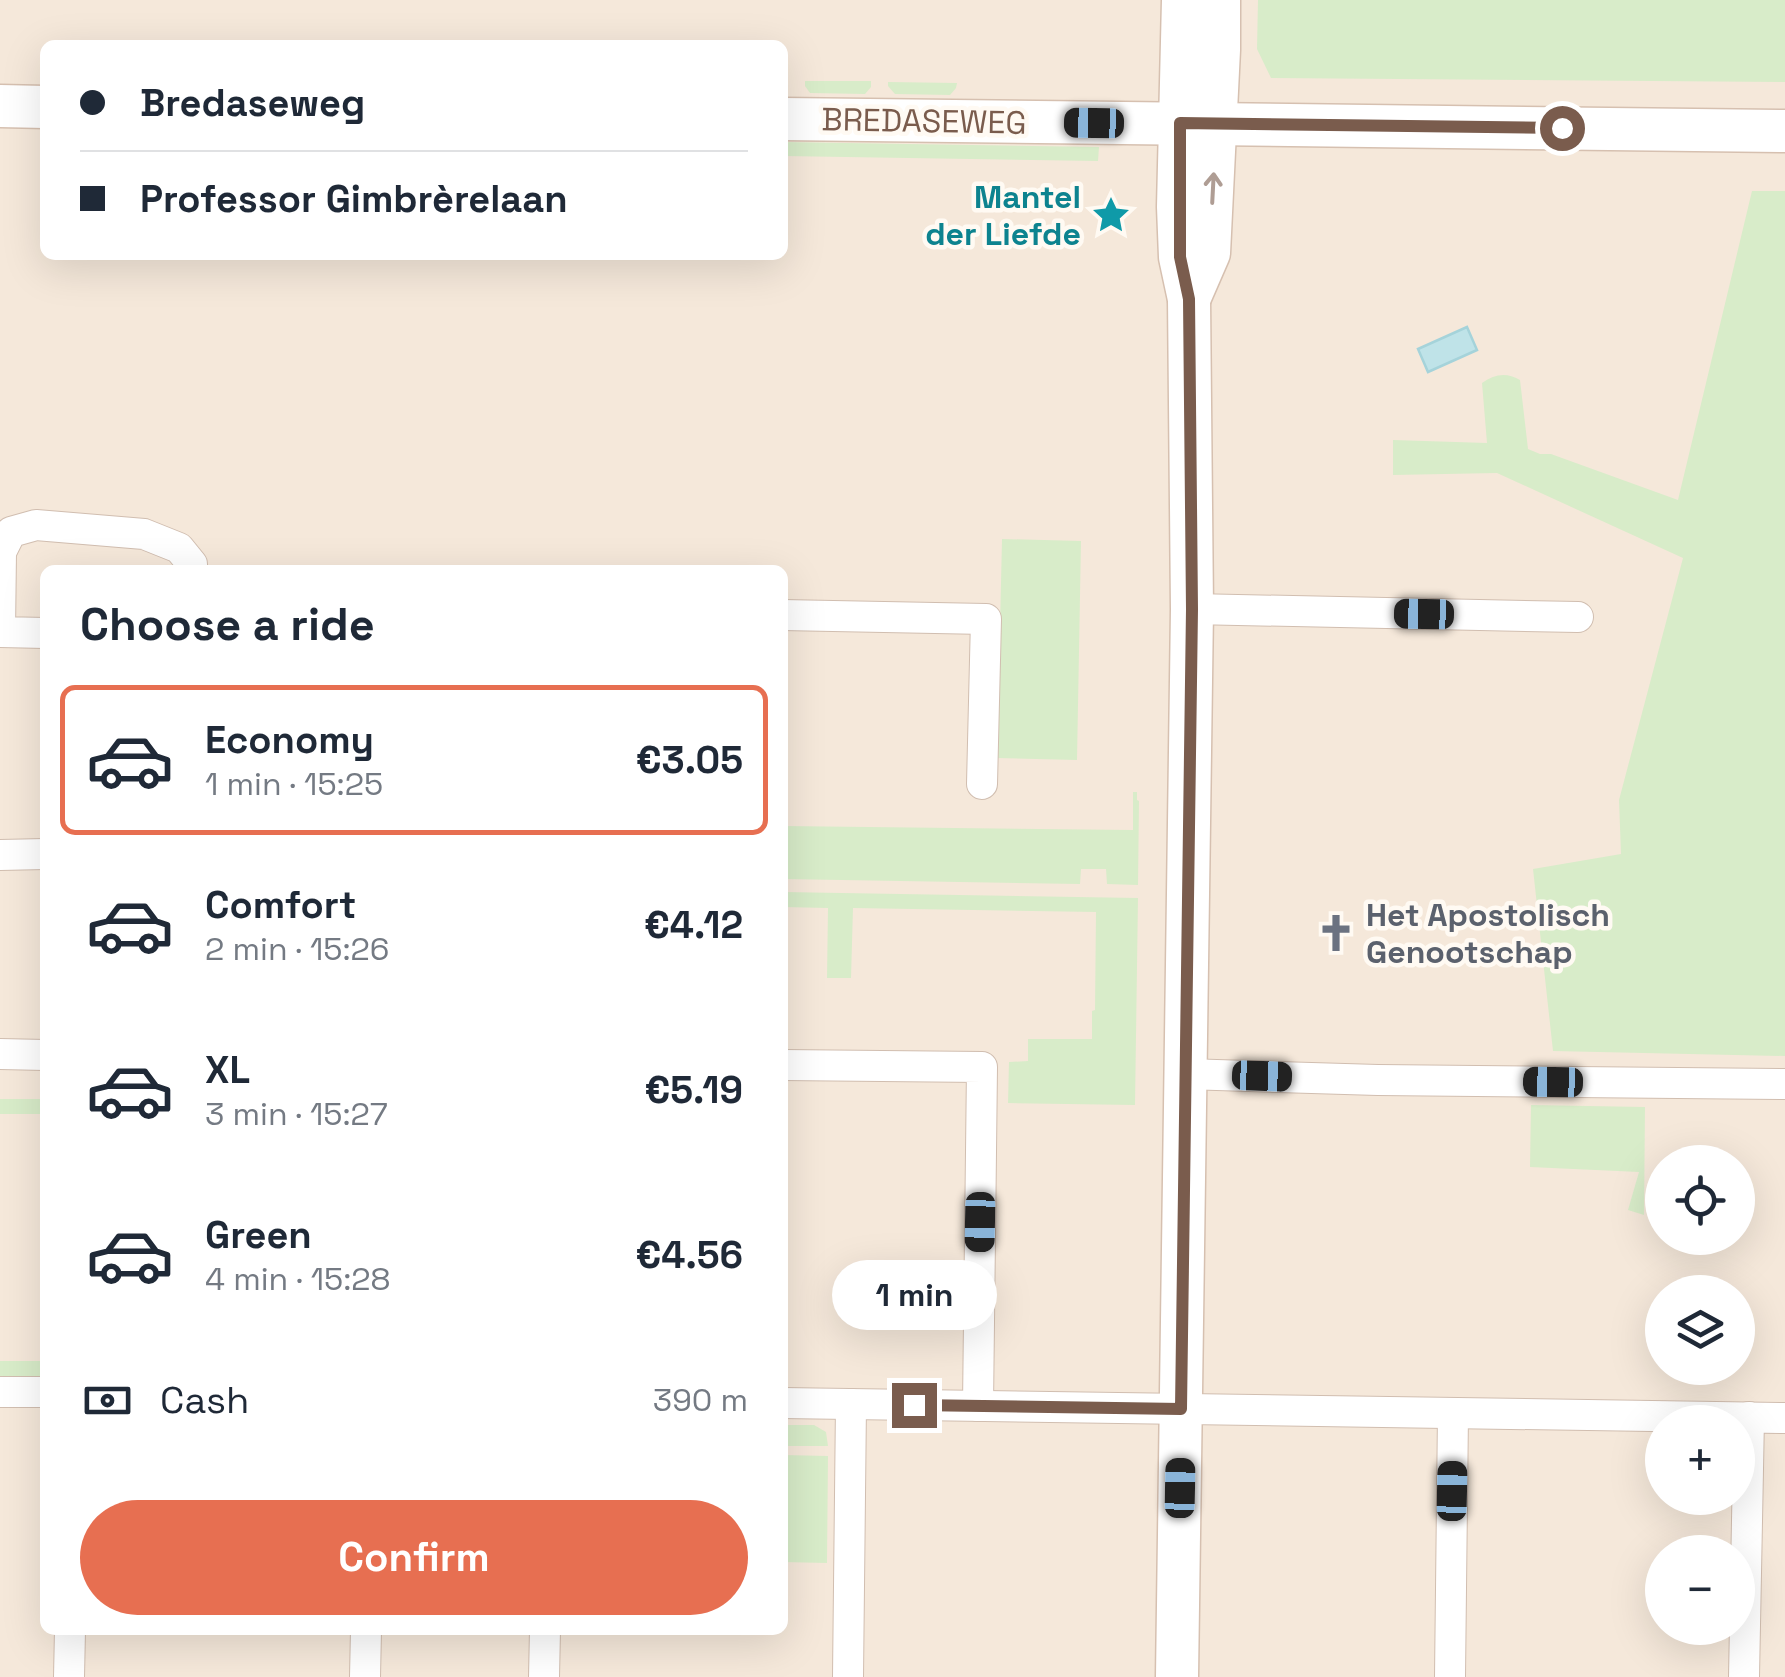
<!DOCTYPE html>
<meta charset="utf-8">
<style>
:root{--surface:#fff;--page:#f6f6f7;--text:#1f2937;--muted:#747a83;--line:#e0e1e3;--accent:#e76f51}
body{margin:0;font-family:"Space Grotesk",sans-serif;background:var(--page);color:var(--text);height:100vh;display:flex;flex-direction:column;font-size:38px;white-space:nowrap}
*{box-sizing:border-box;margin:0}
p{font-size:32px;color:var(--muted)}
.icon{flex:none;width:55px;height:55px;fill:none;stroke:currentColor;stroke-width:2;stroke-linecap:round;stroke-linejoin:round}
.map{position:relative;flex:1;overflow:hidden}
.side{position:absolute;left:40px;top:565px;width:748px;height:1070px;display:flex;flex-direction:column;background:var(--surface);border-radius:15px;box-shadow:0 10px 40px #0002}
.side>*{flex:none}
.guide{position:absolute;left:40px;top:40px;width:748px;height:220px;border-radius:15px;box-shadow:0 10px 40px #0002;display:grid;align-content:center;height:220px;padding:0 40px;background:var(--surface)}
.fabs{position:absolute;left:1645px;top:1145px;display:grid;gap:20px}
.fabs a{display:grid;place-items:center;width:110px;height:110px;border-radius:50%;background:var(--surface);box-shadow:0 10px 40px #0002;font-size:50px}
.end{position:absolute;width:45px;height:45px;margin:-22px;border:12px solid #7a5c4d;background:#fff;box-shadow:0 0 0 5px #fff}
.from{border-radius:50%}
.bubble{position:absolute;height:70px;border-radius:35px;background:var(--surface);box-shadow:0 10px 40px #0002;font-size:32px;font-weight:700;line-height:70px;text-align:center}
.car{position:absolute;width:30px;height:60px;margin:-30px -15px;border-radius:12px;box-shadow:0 0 8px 2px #0007;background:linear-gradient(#222 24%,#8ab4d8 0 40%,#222 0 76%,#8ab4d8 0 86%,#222 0)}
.guide b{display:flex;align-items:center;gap:35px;height:95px;font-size:38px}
.guide b+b{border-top:2px solid var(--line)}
.guide i{width:25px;height:25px;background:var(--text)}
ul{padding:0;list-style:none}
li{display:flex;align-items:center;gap:30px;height:150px;margin:0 20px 15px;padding:0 20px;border:5px solid transparent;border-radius:15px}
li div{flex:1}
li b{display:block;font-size:38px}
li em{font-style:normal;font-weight:700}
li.on{border-color:var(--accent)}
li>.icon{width:90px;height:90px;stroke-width:1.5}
h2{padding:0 40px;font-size:45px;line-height:120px}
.pay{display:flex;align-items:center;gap:25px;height:110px;padding:0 40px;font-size:38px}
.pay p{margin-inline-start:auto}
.primary-button{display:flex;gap:20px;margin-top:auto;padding:20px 40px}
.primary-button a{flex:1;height:115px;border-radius:60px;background:var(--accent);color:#fff;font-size:40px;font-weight:700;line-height:115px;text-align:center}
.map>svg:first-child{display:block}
.residential{fill:#f5e8da;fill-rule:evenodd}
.green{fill:#d8ecc9}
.water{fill:#bfe3e8;stroke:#a5d3da;stroke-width:2.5}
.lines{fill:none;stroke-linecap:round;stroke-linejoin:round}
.street-casing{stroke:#d1beb0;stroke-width:32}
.secondary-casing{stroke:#d6c0b0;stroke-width:45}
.street{stroke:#fff;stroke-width:30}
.secondary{stroke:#fff;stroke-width:42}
.oneway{stroke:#af9d94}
.route{stroke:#7a5c4d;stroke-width:12}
.labels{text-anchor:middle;stroke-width:9;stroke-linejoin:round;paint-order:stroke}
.street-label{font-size:32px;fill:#7a5c4d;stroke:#fffaf3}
.culture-label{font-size:32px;font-weight:bold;fill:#0d838f;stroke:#fffaf3;text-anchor:end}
.worship-label{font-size:32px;font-weight:bold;fill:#5b616d;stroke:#fffaf3;text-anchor:start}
</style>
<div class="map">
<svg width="1785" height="1677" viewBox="0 0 1785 1677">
<rect width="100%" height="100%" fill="#fdf6ec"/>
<path class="residential" d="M0,0H1785V1677H0ZM45,45H782V255H45ZM45,570H782V1630H45ZM1662,1162H1738V1238H1662ZM1662,1292H1738V1368H1662ZM1662,1422H1738V1498H1662ZM1662,1552H1738V1628H1662Z"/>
<g class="green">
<path d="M1258,0H1785V82L1271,78L1257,49Z"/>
<path d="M805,81H871V87L865,94L810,93L805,86Z"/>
<path d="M888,82L957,83L956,88L950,95L895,94L888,86Z"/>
<path d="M783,142L1099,147L1098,161L783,156Z"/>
<path d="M1752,191H1785V1056L1553,1051L1533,869L1621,854L1619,800L1683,558L1497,473L1393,475V440L1487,443L1482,383C1495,374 1506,372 1520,380L1528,449L1540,454H1551L1678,500Z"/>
<path d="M1002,539L1081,541L1077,760L997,758Z"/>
<path d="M1133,792H1137V800L1139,801L1138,885L1107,884L1106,869H1081L1080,884L783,879V826L1133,830Z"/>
<path d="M783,892L1138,898L1135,1105L1008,1103L1009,1062L1028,1061V1039H1092V1011L1095,1010L1096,912L853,908L851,978H827L828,908L783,907Z"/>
<rect x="0" y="1099" width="45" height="15"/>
<path d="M1531,1105L1645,1107L1644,1215L1628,1210L1639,1172L1530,1167Z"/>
<rect x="0" y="1361" width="45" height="15"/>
<path d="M783,1425H814L826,1432L828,1446H783Z"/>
<path d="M783,1455L828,1456L827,1563L783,1562Z"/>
</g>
<path class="water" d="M1467,327L1477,350L1428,372L1418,349Z"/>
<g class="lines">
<g class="street-casing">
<g id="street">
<path d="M1192,609L1578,617"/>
<path d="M782,615L986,619L982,784"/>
<path d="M45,633L0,632L1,552L11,532L36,525L144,534L179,548L192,564V570"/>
<path d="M0,855L45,854"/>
<path d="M0,1054L45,1055"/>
<path d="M782,1065L982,1067L978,1406"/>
<path d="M1185,1074L1378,1080L1785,1084"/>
<path d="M0,1392H45"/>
<path d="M782,1403L1785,1418"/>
<path d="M69,1677L70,1630"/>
<path d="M365,1677L366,1630"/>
<path d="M544,1677L545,1630"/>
<path d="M848,1677L851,1404"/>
<path d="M1450,1677L1453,1413"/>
<path d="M1744,1677L1749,1417"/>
</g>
</g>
<g class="secondary-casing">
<g id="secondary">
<path d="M0,106L45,107"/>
<path d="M782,119L1785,131"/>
<path d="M1189,299L1209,253L1219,50V0"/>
<path d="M1177,1677L1192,609L1189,299L1180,257L1178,207L1183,0"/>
</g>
</g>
<use href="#street" class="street"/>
<use href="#secondary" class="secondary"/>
</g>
<defs><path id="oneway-shaft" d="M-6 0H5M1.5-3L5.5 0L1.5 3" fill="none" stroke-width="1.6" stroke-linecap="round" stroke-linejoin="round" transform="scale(2.5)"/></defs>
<use class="oneway" href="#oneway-shaft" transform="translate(1213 188) rotate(-87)"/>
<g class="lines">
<path class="route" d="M914,1405L1181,1409L1192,609L1189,299L1180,257V123L1562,128"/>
</g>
<defs>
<g id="sight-bare" transform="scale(3)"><path d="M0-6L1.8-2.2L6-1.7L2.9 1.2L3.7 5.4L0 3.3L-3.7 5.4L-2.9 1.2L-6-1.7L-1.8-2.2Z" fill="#0f9aa8" stroke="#fffaf3" stroke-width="2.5" paint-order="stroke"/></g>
<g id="church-bare" transform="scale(3)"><path d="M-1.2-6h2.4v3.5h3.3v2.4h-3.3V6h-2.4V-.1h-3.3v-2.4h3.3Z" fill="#6b7280" stroke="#fffaf3" stroke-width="2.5" paint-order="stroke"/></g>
</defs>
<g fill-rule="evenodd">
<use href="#sight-bare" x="1111" y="215"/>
<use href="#church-bare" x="1336" y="933"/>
</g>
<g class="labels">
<g class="street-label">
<text transform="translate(924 121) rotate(1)" y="11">BREDASEWEG</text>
</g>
<g class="culture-label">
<text x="1081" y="208">Mantel<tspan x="1081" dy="37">der Liefde</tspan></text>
</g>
<g class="worship-label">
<text x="1366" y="926">Het Apostolisch<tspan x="1366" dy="37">Genootschap</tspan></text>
</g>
</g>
</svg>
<div class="fabs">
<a><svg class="icon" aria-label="locate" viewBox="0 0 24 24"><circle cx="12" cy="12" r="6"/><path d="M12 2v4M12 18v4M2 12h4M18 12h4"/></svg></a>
<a><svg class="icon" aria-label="layers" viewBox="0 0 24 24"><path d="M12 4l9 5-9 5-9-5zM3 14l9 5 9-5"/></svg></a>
<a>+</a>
<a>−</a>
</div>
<i class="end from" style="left:1562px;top:128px"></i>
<i class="end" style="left:914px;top:1405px"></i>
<div class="bubble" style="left:832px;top:1260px;width:165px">1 min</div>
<i class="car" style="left:1094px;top:123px;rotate:271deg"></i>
<i class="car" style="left:1424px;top:614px;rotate:271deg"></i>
<i class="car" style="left:1262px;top:1076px;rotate:92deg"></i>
<i class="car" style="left:1553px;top:1082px;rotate:271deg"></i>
<i class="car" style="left:980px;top:1222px;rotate:181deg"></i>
<i class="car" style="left:1180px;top:1488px;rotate:1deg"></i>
<i class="car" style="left:1452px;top:1491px;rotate:1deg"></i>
<div class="guide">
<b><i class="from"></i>Bredaseweg</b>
<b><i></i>Professor Gimbrèrelaan</b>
</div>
<section class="side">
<h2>Choose a ride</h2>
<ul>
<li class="on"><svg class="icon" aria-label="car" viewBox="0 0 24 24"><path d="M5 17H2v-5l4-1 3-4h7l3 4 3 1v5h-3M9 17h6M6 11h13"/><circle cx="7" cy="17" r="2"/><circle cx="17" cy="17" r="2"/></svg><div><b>Economy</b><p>1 min · 15:25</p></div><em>€3.05</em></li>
<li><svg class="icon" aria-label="car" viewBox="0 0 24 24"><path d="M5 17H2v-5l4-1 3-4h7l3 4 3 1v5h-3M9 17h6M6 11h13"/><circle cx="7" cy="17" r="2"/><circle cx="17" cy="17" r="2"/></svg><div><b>Comfort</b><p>2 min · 15:26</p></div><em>€4.12</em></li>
<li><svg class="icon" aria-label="car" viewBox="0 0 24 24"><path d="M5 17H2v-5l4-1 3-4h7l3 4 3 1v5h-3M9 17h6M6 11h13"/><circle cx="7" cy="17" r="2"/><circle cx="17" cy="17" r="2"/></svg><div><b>XL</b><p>3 min · 15:27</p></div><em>€5.19</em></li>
<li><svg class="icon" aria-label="car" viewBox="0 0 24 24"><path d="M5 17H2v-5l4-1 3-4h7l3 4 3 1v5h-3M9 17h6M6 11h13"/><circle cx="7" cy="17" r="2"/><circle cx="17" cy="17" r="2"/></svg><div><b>Green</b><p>4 min · 15:28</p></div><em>€4.56</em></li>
</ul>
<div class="pay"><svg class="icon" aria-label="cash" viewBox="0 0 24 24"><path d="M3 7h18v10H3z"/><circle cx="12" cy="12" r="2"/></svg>Cash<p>390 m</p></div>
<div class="primary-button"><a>Confirm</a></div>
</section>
</div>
